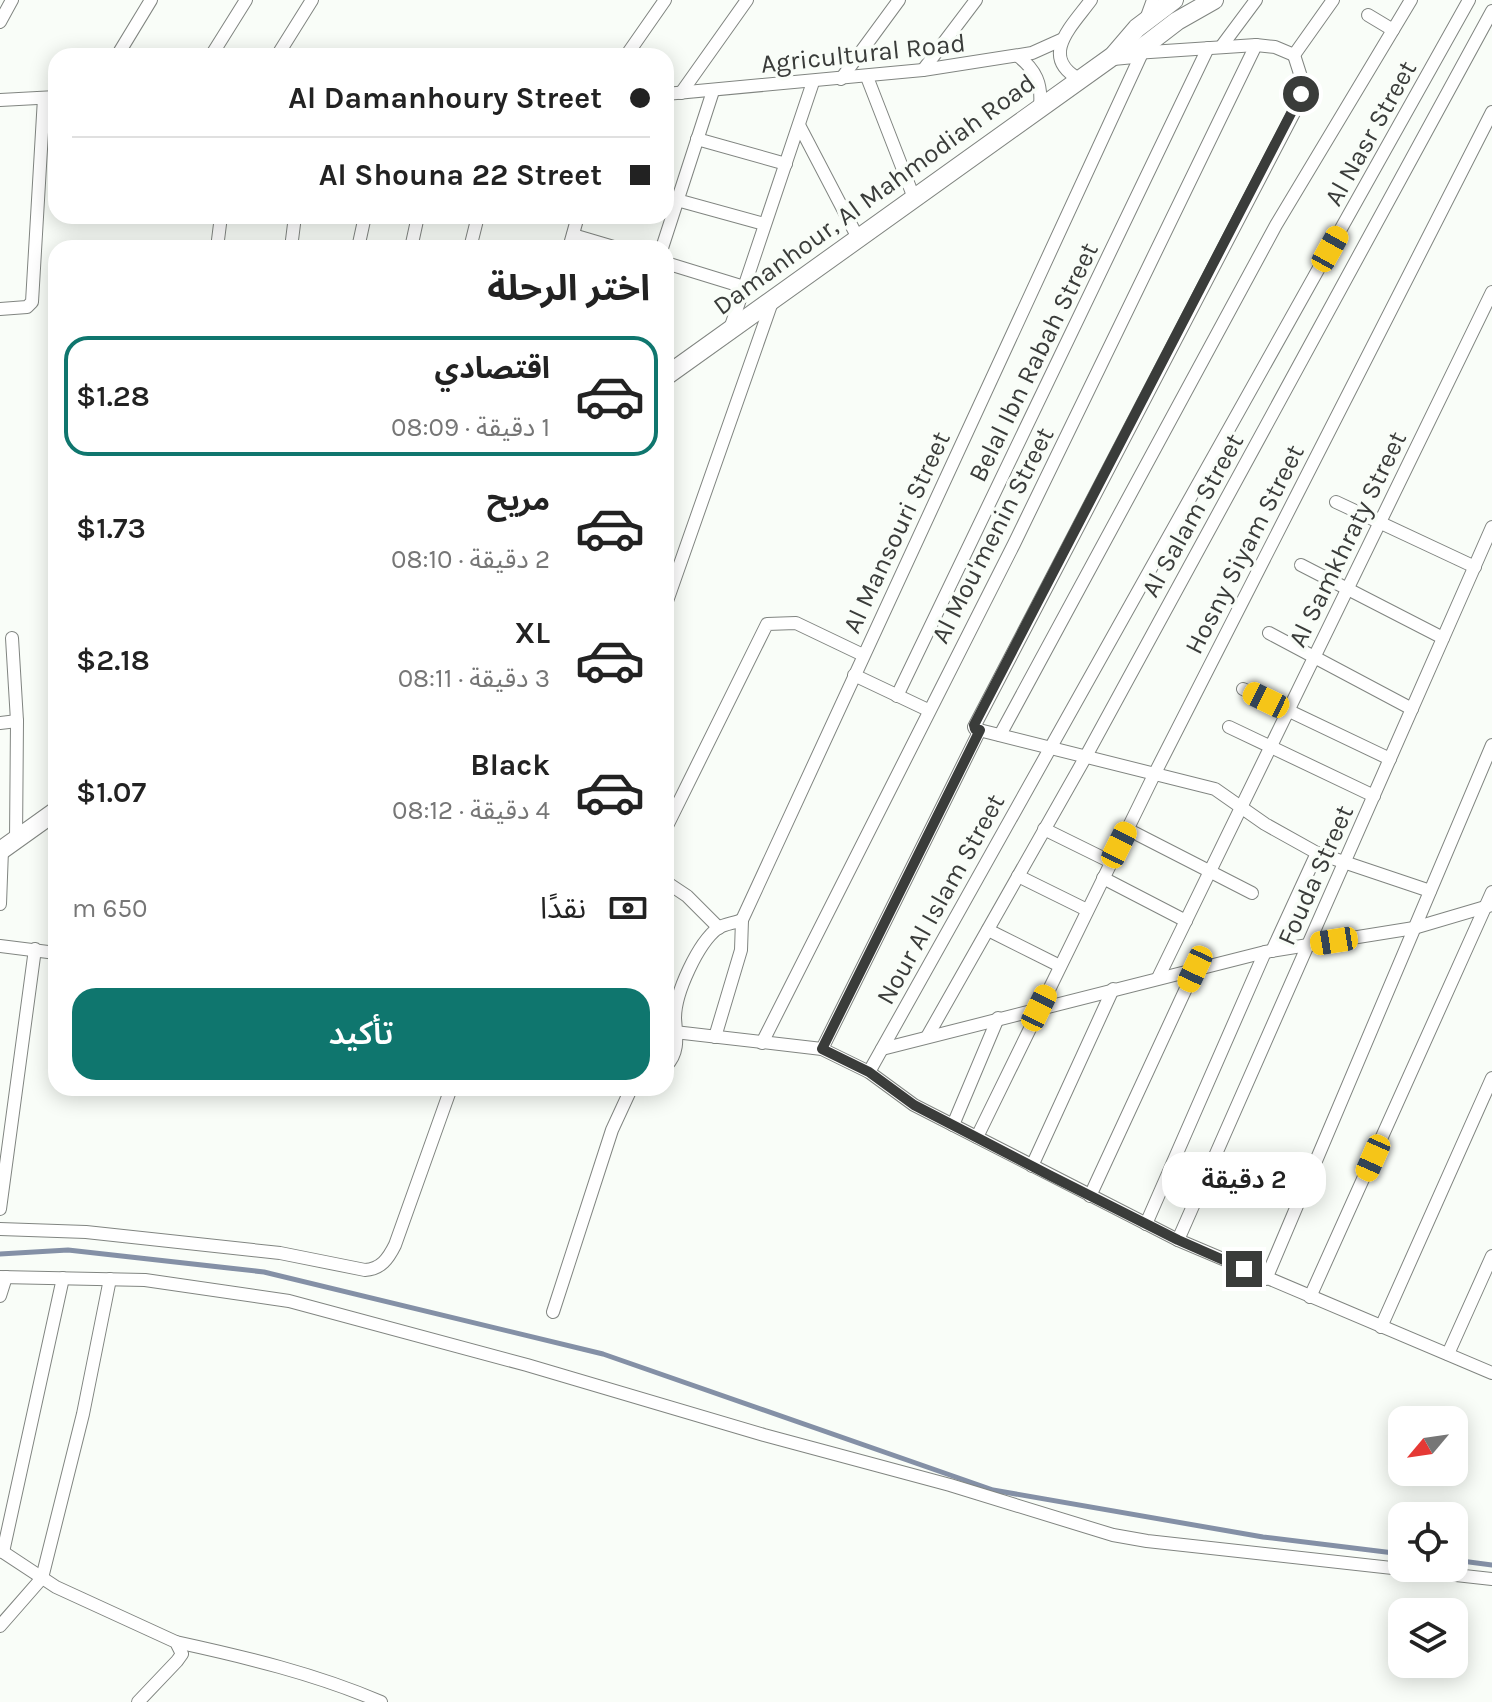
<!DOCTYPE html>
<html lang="ar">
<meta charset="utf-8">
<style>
:root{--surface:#fff;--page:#f6f6f6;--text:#222;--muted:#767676;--line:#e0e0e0;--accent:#0f766e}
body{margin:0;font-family:Karla,"Noto Sans Arabic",sans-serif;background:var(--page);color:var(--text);direction:rtl;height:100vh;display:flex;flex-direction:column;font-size:30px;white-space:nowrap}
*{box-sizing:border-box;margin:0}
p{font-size:26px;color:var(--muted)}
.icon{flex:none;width:44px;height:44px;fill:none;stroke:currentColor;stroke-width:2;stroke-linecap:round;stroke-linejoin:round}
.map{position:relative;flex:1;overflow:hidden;direction:ltr}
.details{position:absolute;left:48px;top:240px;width:626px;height:856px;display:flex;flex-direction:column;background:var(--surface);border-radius:24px;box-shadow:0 4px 20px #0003;direction:rtl}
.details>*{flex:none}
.banner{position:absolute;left:48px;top:48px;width:626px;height:176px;border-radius:24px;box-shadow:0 4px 20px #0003;direction:rtl;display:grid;align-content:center;height:176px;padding:0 24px;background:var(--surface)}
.needle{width:52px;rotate:241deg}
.fabs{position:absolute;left:1388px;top:1406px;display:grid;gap:16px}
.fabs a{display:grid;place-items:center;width:80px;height:80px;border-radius:16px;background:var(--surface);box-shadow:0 4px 20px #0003;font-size:40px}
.end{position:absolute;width:36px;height:36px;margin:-18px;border:10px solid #3a3c3a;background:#fff;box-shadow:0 0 0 4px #fff}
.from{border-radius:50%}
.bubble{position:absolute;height:56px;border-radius:24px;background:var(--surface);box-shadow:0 4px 20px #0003;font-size:26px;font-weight:600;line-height:56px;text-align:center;direction:rtl}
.car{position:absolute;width:24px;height:48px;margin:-24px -12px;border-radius:10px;box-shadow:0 0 6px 2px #0007;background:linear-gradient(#f5c518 24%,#345 0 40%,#f5c518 0 76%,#345 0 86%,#f5c518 0)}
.banner b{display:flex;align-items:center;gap:28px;height:76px;font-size:30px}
.banner b+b{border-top:2px solid var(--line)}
.banner i{width:20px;height:20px;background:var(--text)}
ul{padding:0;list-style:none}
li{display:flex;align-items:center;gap:24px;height:120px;margin:0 16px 12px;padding:0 8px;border:4px solid transparent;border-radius:24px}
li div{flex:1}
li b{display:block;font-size:30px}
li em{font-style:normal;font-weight:600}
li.selected{border-color:var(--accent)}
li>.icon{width:72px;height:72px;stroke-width:1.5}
h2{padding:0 24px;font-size:36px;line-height:96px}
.pay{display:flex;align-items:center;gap:20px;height:88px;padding:0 24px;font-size:30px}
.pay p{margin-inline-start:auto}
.action{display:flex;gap:16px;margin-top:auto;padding:16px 24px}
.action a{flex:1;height:92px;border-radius:24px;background:var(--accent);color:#fff;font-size:32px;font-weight:600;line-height:92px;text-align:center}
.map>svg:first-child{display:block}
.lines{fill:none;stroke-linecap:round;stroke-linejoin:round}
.stream{stroke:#8490a6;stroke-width:5}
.street-casing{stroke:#818581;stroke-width:14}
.secondary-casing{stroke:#818581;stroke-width:20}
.street{stroke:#fff;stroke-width:12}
.secondary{stroke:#fff;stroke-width:18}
.route{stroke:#3a3c3a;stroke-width:10}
.labels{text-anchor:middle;stroke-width:7;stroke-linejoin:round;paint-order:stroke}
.street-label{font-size:26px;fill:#3a3c3a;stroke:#f9fdf8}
</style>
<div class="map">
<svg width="1492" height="1702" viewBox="0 0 1492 1702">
<rect width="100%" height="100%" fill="#f9fdf8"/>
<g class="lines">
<g class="stream">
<path d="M0,1254L68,1250L264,1272L603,1354L993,1490L1263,1537L1402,1554"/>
<path d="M1454,1560L1492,1565"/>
</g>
<g class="street-casing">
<g id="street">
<path d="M1368,15L1393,30"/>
<path d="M0,22L12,0"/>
<path d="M1145,22L1153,0"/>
<path d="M1221,47L1256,0"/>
<path d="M1135,53L1256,45L1275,47L1294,55"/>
<path d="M1294,55L1302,80L1297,107L974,727L975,729L1215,789L1265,824L1317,853L1430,891"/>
<path d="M1294,55L1333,0"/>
<path d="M117,56L151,0"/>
<path d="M211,56L246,0"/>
<path d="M277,56L312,0"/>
<path d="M626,56L665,0"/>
<path d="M1018,56C1036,70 1042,84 1040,106"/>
<path d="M923,70L976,0"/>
<path d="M867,77L914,198"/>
<path d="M841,79L899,0"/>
<path d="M1079,79C1038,56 1073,25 1091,0"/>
<path d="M681,93L747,0"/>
<path d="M666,94L923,70L1032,53L1061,40"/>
<path d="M0,100L56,97"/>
<path d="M799,125L858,238"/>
<path d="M697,139L786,164"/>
<path d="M666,197L764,224"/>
<path d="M573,235L617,248"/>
<path d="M217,248L221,216"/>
<path d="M291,248L295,216"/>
<path d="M358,248L365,216"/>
<path d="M411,248L418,216"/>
<path d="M470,248L478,216"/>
<path d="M569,248L578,216"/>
<path d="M662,248L713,91"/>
<path d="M666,263L744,287"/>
<path d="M0,309L27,307L32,302L44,98"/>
<path d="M730,329L813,82"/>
<path d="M1336,502L1475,567"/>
<path d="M1301,565L1443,638"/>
<path d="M666,604L772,302"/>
<path d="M1269,633L1412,709"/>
<path d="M12,638L17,721L16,840"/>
<path d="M854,675L928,710"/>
<path d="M1243,689L1390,759"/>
<path d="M897,696L1208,48"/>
<path d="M0,723L17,721"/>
<path d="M1229,727L1374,796"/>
<path d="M1000,735L1276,225L1411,0"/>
<path d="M666,828L767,624L796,623L863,655"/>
<path d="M1044,829L1111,862"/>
<path d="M1127,829L1252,893"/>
<path d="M1018,876L1087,910"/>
<path d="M1103,878L1186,921"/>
<path d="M666,882L687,896L719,928"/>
<path d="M0,904L2,850"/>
<path d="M988,930L1060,966"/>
<path d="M0,946L56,953"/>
<path d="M1272,951L1317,853"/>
<path d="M1158,978L1492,292"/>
<path d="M666,1031L822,1049L869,1072L914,1105L1178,1240L1492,1373"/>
<path d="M715,1037L741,950L742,920L1142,53"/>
<path d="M927,1037L1085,758L1492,11"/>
<path d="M762,1043L1014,544L1256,45"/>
<path d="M822,1049L980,730"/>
<path d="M882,1049L1265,952L1414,928L1492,905"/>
<path d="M666,1066C680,1052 676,1035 675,1018C675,993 698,943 718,928C724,924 735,923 742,920"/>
<path d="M869,1072L1469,0"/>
<path d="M953,1125L998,1018"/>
<path d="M977,1137L1154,775L1492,112"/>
<path d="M1032,1166L1113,989"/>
<path d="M1090,1196L1195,969"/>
<path d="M0,1209L35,949"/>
<path d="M1146,1224L1265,952"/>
<path d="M0,1229L86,1232L280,1253L365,1270C381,1269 388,1259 395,1245L451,1088"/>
<path d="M1178,1240L1492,527"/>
<path d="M0,1277L145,1280L289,1301L527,1365L764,1435L950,1485L1113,1535L1147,1541L1492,1579"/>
<path d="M1266,1279L1492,745"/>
<path d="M0,1296L6,1277"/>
<path d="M1310,1297L1492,892"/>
<path d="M553,1312L612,1130L630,1091L636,1088"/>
<path d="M1381,1327L1492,1078"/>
<path d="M1448,1354L1492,1256"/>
<path d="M0,1550L56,1587L176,1642L182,1654L177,1661L138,1702"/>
<path d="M3,1552L63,1278"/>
<path d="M0,1626L42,1578L83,1414L110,1279"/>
<path d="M176,1642C245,1657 316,1674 381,1702"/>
</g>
</g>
<g class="secondary-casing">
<g id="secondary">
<path d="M1113,56L1134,54L1177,21L1214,0"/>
<path d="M666,376L1113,56L1137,28L1174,0"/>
<path d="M0,851L56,811"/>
</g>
</g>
<use href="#street" class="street"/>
<use href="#secondary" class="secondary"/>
</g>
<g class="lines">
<path class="route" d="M1244,1269L1178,1240L1051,1176L914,1105L869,1072L822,1049L980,730L975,729L974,725L1301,94"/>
</g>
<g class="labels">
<g class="street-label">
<text transform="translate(863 53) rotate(-6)" y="9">Agricultural Road</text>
<text transform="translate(1370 133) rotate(-61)" y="9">Al Nasr Street</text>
<text transform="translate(874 194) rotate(-36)" y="9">Damanhour, Al Mahmodiah Road</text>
<text transform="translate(1033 362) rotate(-64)" y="9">Belal Ibn Rabah Street</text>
<text transform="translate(1192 515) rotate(-61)" y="9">Al Salam Street</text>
<text transform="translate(896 532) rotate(-65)" y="9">Al Mansouri Street</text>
<text transform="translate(992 535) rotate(-63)" y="9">Al Mou'menin Street</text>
<text transform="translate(1347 539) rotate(-64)" y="9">Al Samkhraty Street</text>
<text transform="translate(1244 549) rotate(-63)" y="9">Hosny Siyam Street</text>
<text transform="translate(1315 875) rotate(-66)" y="9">Fouda Street</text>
<text transform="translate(940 899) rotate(-61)" y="9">Nour Al Islam Street</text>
</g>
</g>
</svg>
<div class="fabs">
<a><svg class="needle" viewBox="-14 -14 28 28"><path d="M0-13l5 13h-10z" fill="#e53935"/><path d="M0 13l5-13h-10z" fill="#767676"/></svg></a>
<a><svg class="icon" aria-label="locate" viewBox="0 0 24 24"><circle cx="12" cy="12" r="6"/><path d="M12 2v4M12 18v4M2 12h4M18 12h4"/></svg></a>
<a><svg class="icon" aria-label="layers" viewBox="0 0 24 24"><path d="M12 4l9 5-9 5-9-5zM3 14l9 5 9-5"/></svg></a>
</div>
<i class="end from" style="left:1301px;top:94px"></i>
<i class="end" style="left:1244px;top:1269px"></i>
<div class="bubble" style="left:1162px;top:1152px;width:164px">2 دقيقة</div>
<i class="car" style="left:1330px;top:249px;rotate:29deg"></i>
<i class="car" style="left:1266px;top:700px;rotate:296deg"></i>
<i class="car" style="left:1119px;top:845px;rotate:26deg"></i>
<i class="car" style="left:1334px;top:941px;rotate:261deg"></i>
<i class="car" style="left:1195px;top:969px;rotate:205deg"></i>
<i class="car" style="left:1039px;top:1008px;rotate:26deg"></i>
<i class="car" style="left:1373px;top:1158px;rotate:204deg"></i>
<div class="banner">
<b><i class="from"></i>Al Damanhoury Street</b>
<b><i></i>Al Shouna 22 Street</b>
</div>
<section class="details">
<h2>اختر الرحلة</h2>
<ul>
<li class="selected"><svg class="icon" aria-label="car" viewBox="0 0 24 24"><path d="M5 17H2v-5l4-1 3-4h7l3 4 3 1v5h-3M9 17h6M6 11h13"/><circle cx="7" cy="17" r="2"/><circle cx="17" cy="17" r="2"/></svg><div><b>اقتصادي</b><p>1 دقيقة · 08:09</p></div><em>$1.28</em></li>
<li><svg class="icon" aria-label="car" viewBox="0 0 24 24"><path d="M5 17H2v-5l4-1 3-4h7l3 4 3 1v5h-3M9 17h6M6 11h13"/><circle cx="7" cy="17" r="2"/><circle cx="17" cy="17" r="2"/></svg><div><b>مريح</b><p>2 دقيقة · 08:10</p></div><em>$1.73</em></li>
<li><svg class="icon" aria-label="car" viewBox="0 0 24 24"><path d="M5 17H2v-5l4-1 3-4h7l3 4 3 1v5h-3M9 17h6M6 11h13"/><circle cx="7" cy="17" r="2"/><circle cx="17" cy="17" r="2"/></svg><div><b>XL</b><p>3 دقيقة · 08:11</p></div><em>$2.18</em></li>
<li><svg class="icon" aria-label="car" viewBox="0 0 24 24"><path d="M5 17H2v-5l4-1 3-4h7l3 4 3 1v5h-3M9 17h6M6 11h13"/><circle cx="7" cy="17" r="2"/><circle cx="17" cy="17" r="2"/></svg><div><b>Black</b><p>4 دقيقة · 08:12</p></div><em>$1.07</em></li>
</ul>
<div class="pay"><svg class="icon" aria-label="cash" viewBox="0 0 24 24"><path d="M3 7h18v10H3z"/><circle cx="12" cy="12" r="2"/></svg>نقدًا<p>650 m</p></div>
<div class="action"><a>تأكيد</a></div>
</section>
</div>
